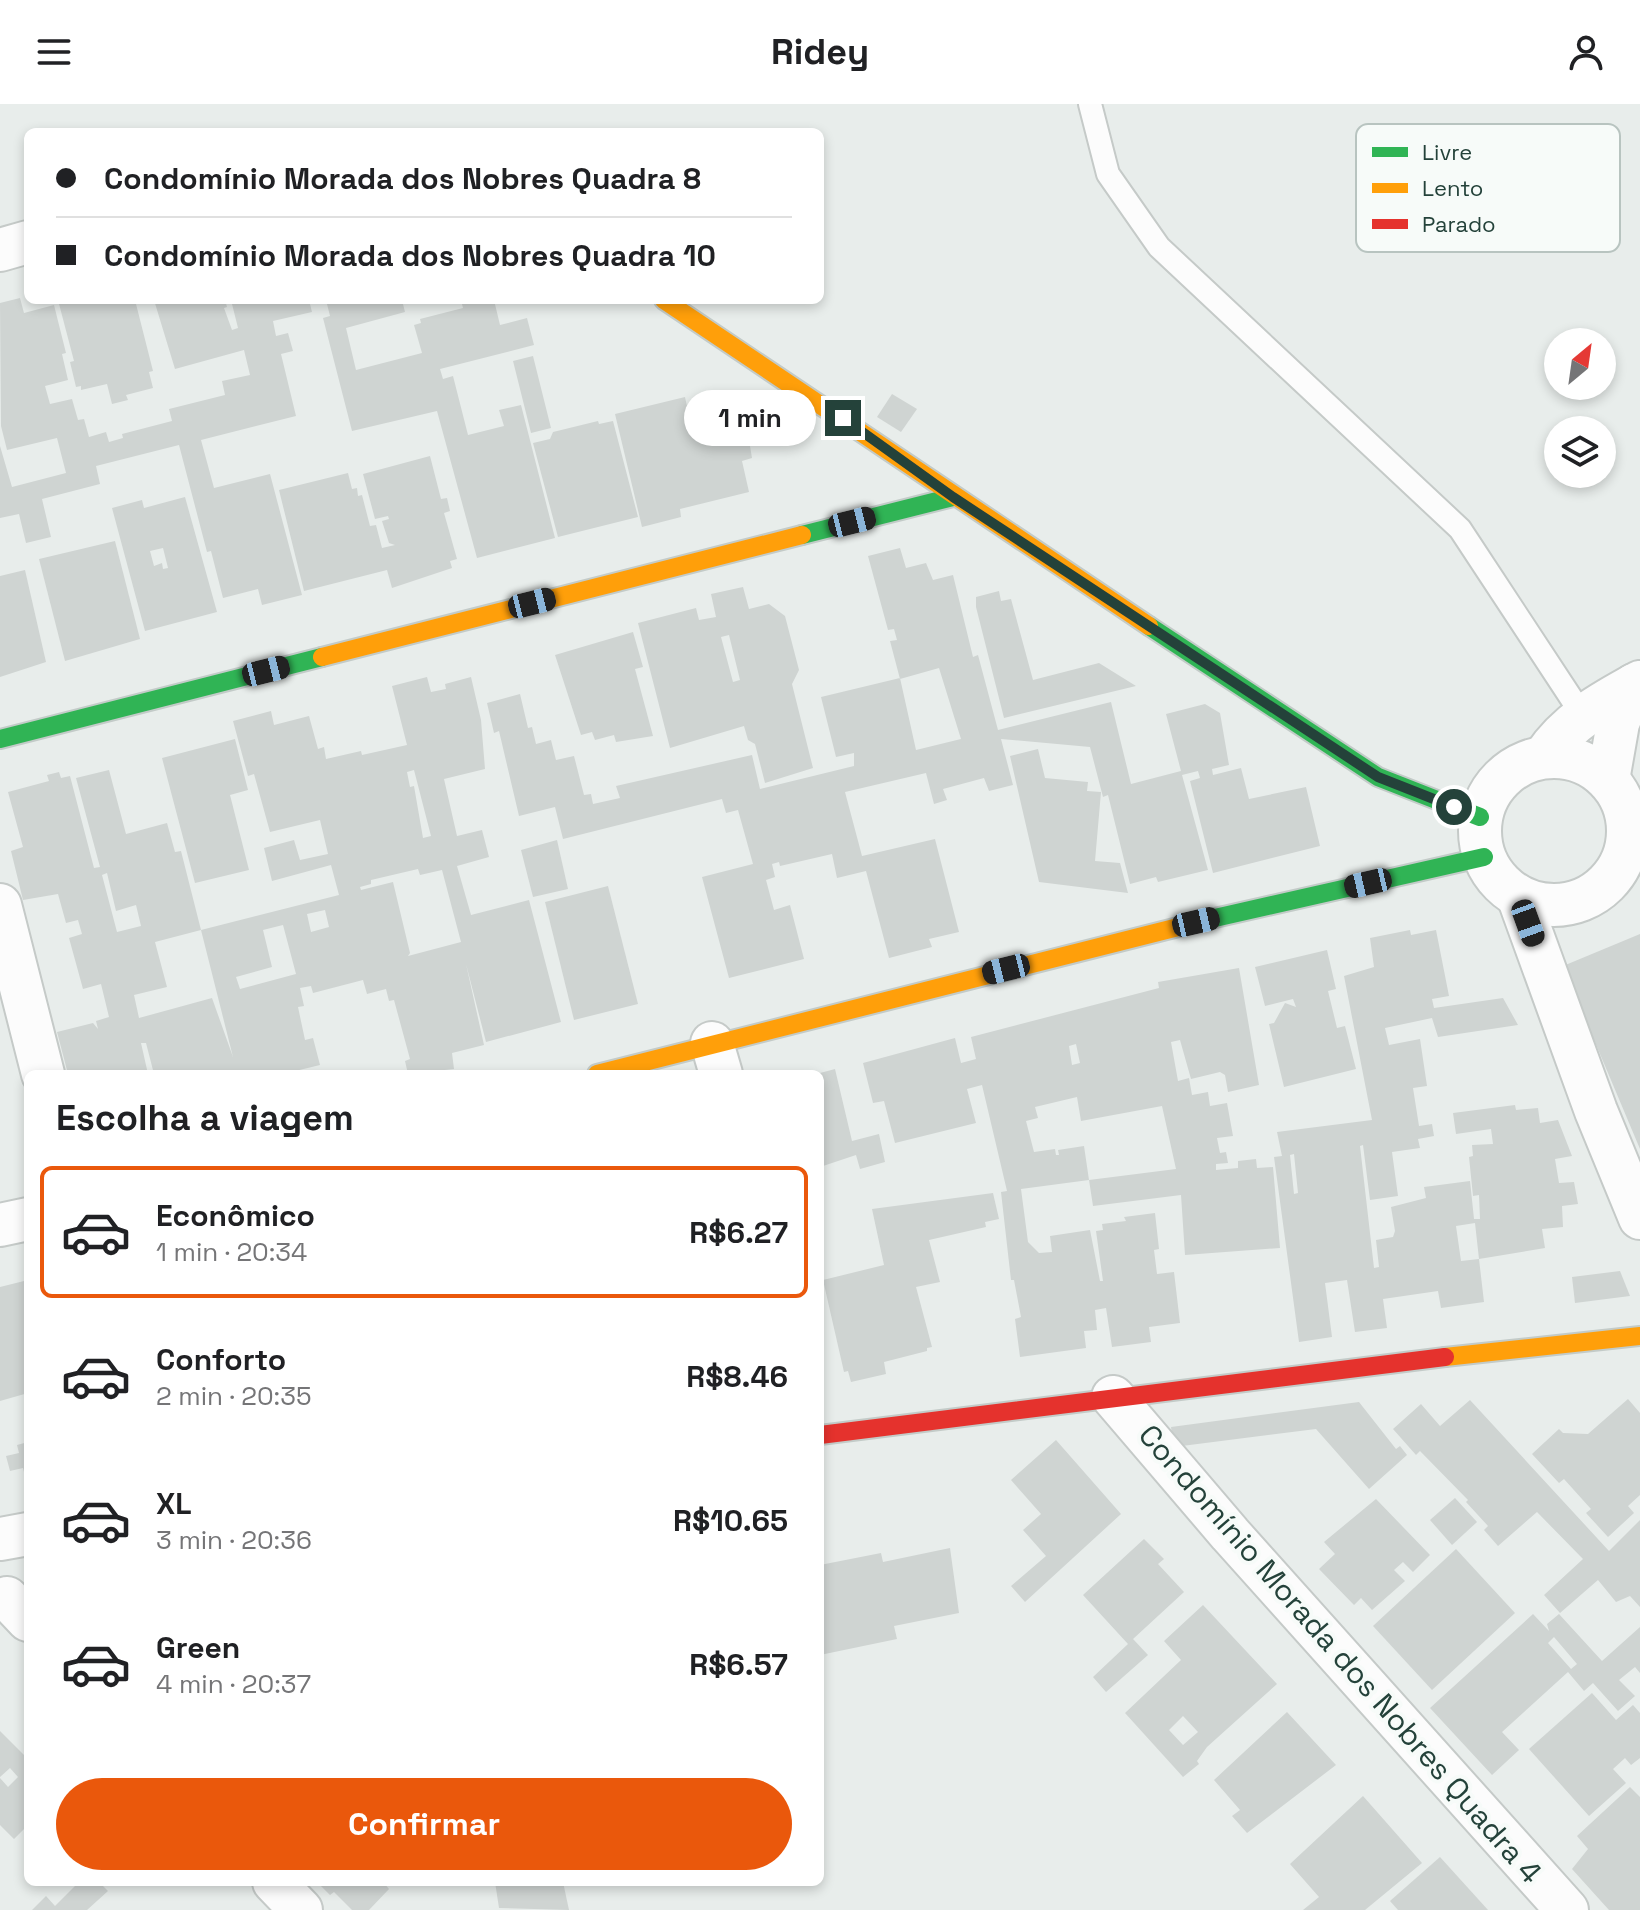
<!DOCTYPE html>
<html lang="pt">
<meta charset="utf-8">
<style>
:root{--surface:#fff;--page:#f6f6f6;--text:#202124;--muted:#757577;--line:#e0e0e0;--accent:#ea580c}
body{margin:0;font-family:"Space Grotesk",sans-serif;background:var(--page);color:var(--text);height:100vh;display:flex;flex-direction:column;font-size:30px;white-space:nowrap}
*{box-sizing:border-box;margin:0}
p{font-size:26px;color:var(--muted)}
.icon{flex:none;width:44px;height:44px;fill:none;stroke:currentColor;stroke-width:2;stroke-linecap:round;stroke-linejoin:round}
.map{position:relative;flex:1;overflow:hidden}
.side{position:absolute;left:24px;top:966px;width:800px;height:816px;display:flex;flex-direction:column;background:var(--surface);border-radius:12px;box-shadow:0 4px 12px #0003}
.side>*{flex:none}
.guide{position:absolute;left:24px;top:24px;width:800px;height:176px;border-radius:12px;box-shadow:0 4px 12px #0003;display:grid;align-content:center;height:176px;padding:0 32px;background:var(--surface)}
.needle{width:52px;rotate:29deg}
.controls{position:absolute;left:1544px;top:224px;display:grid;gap:16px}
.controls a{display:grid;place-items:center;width:72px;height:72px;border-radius:50%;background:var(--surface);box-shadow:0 4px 12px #0003;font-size:40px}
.end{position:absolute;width:36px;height:36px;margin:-18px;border:10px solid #24423a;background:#fff;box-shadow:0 0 0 4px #fff}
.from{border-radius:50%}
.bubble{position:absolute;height:56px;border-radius:28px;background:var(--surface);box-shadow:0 4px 12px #0003;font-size:26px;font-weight:700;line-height:56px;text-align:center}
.car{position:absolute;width:24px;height:48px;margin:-24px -12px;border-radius:10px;box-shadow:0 0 6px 2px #0007;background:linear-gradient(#222 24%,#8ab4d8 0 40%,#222 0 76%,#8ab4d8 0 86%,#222 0)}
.guide b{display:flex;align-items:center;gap:28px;height:76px;font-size:30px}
.guide b+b{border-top:2px solid var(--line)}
.guide i{width:20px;height:20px;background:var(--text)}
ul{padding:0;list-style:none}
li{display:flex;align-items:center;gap:24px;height:132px;margin:0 16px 12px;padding:0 16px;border:4px solid transparent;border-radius:12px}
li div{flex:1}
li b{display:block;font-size:30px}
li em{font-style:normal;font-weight:700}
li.on{border-color:var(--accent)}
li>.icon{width:72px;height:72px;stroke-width:1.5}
h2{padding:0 32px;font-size:36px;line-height:96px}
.primary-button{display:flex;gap:16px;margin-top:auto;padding:16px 32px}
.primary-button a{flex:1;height:92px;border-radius:48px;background:var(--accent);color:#fff;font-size:32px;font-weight:700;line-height:92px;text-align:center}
header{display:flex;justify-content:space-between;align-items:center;height:104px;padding:0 32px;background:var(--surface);font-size:36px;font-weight:700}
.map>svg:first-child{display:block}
.building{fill:#cfd4d2;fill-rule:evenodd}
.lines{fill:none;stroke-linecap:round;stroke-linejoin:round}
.lane-casing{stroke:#c5cac8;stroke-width:26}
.street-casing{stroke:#c5cac8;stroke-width:46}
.fast-casing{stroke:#c3cbc8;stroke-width:22}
.slow-casing{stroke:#c3cbc8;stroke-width:22}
.jam-casing{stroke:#c3cbc8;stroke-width:22}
.lane{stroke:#fcfcfc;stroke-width:22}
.street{stroke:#fcfcfc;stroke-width:42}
.fast{stroke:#30b455;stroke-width:18}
.slow{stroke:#ff9f0a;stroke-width:18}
.jam{stroke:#e5322d;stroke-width:18}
.route{stroke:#24423a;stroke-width:10}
.labels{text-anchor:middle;stroke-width:8;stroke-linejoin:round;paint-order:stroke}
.street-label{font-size:30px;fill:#24423a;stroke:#f7fbf9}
.key{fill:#f7fbf9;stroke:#b8c4c0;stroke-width:2}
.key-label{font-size:22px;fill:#24423a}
</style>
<header><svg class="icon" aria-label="menu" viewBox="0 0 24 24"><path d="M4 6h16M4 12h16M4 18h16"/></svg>Ridey<svg class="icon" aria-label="person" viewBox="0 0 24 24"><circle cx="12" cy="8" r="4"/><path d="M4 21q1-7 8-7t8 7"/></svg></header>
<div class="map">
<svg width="1640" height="1806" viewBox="0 0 1640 1806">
<rect width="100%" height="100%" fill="#e8edeb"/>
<g class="building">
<path d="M20,194L24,209L54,201L66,249L62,250L68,276L45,282L50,300L72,295L78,316L84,315L89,333L106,328L109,338L123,334L122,330L172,317L169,305L225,291L222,277L250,271L244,246L175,265L154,196H225L227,203L224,204L232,226L238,224L231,196H309L312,208L273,217L276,232L288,229L293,247L281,250L296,312L201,336L214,384L270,370L302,491L262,501L258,485L223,494L211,447L207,448L179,341L96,362L100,380L42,395L51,433L26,439L19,410L0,414V342L12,383L66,369L57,334L7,346L1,322L0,199Z"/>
<path d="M58,196H135L153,267L149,268L153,284L126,291L128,296L112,300L107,280L81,286V282L76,283L70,258L74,257Z"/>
<path d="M326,196H402L405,208L346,224L356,266L422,249L414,221L421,219L420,215L463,204L461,196H494L500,221L527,214L534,241L440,265L443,275L453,272L468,331L504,322L499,306L521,301L555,434L477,454L437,307L352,327L323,214L330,212Z"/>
<path d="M533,252L551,324L531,329L513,257Z"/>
<path d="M892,290L917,305L901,328L877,313Z"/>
<path d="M685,293L688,307L727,297L737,339L748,336L750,342L752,354L742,357L749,388L680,405L681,413L642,423L615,310Z"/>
<path d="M598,317L599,320L613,317L638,413L558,433L533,339L550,335L553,328Z"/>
<path d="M430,352L441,395L447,394L450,407L444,409L457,455L450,457L452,464L392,484L387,466L304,487L279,386L348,369L352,385L357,384L358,392L362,391L370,422L376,421L382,444L395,441L389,439L382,417L389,415L388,412L375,415L363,370Z"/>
<path d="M185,393L217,508L145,527L112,404L142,396L144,404ZM163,444L168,464L163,465L162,459L154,462L150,447Z"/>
<path d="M115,437L140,535L65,557L39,455Z"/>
<path d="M900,444L906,464L926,459L933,476L953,471L973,553L978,551L998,626L1111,598L1131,680L1181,667L1166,610L1205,600L1220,609L1229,661L1212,665L1213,671L1241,664L1249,695L1306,683L1320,742L1213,769L1190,677L1200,674L1198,667L1182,671L1208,766L1158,778L1156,773L1130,780L1108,691L1103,693L1090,643L1001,635L1013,681L989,687L984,674L943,685L947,696L934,700L926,669L845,688L862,752L935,735L959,828L929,835L932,843L889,854L866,767L837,774L832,750L780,762L779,758L772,760L775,773L766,776L774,806L790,801L804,855L729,874L702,773L753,760L738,706L726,709L722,695L563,735L555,703L519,712L499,627L494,629L487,599L520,590L528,624L532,623L536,640L551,636L556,656L574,652L584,691L591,690L593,700L620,694L616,682L752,651L760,685L854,662V649L836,653L821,593L900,574L916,646L961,635L939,564L900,575L890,537L897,536L894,525L888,526L868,452Z"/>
<path d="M25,466L46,558L0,573V472Z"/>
<path d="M743,483L749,505L769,500L785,512L799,566L792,580L813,664L765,679L755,640L748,636L744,622L670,644L638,519L696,504L699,516L716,513L711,490ZM729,531L740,576L733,578L721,533Z"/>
<path d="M999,487L1001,497L1011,495L1033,576L1099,559L1136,582L1004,614L976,503V493Z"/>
<path d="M633,528L643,563L635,565L653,632L616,638L614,631L595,636L592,628L581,631L555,551Z"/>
<path d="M427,573L431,588L446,585L445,580L471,573L481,616L485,665L444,675L457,732L482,726L489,753L457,762L471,811L529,796L561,918L486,938L466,860L484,941L452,949L454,965L408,970L405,957L410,955L394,896L389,897L386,885L367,890L363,876L313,889L311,882L300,884L304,902L298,903L305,936L313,934L320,961L283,970H154L146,939H141L148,970H68L57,928L93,919L98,925L96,917L109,913L101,880L83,885L69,834L82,830L78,816L66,819L58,790L23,796L11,747L23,743L8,688L49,677L47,671L59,668L61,674L70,672L94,764L100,763L76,674L109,666L126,730L167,719L175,748L181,747L201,826L155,838L167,883L134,891L139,914L212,894L233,953L201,826L339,791L331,761L272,777L264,744L294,736L300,756L328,750L320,716L270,728L254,670L248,672L233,617L271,607L274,621L309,612L318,645L324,643L326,655L361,647L362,651L407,641L392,582ZM414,666L431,732L423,734L414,682L410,683L407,668ZM418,765L420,771L442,766L461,838L408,852L410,849L393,778L361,786L360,783L371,780V776ZM107,769L116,807L136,801L141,822L117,828L102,771ZM325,806L329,823L311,828L307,810ZM283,821L296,870L240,885L236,873L272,863L263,826Z"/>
<path d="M235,635L248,686L230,691L249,766L195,779L162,654Z"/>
<path d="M1038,645L1045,674L1088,678L1087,687L1101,688L1095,757L1120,759L1128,789L1039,778L1010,652Z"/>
<path d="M557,736L568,785L533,793L521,746Z"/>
<path d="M608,782L638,900L574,916L545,798Z"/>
<path d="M1410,826L1411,831L1436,826L1449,892L1432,895L1434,904L1503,894L1518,921L1438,933L1432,914L1385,924L1389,941L1420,935L1427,982L1413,984L1419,1022L1432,1020L1434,1032L1418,1035L1420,1044L1392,1048L1398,1092L1370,1096L1363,1041L1360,1042L1374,1164L1379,1163L1376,1136L1393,1133L1395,1127L1391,1103L1426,1094L1424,1083L1470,1077L1474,1115H1480L1479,1091L1473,1092L1469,1053L1473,1052L1472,1041L1493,1040L1491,1025L1456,1030L1453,1009L1515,1001L1516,1006L1538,1004L1540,1019L1558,1016L1572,1052L1555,1055L1559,1079L1574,1078L1578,1100L1562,1102L1563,1123L1542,1125L1545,1144L1479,1155L1475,1119L1456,1122L1461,1157L1479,1155L1484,1198L1441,1204L1438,1187L1383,1195L1387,1224L1355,1228L1347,1176L1325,1179L1332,1233L1299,1238L1274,1053L1282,1052L1277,1028L1372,1016L1344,872L1374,863L1370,834ZM1294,1050L1298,1089L1294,1090L1290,1051Z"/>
<path d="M1640,830V1045L1563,862Z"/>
<path d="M1327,846L1336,885L1328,887L1337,924L1345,922L1356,965L1284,983L1269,920L1274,919L1285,899L1296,903L1293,895L1265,902L1255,863Z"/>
<path d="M1239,864L1259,981L1228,988L1225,971L1220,968L1191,975L1180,936L1171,938L1178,977L1189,974L1192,991L1208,988L1210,1002L1227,999L1233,1032L1217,1034L1220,1049L1226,1048L1228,1059L1216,1060V1066L1238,1064V1057L1256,1055L1257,1064L1273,1063L1280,1144L1185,1151L1181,1091L1093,1102L1089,1076L1021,1085L1028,1138L1039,1149L1052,1148L1050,1132L1090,1126L1100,1177H1103L1096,1127L1103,1126L1102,1120L1126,1117L1124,1113L1155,1109L1159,1145L1154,1146L1157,1170L1174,1168L1180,1219L1149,1223L1151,1238L1112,1243L1106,1204L1095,1206L1097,1226L1084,1227L1086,1244L1020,1253L1015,1215L1021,1213L1014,1176H1011L1001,1088L1007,1087L982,981L967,985L976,1019L895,1039L884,997L873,999L863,959L955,934L961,959L976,955L971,933L1159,884L1158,878ZM1076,940L1080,959L1072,961L1069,942ZM1077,993L1081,1017L1162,1002L1176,1065L1089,1076L1084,1042L1058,1046L1059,1051H1056L1055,1045L1034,1048L1026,1017L1038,1014L1035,1003Z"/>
<path d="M835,965L852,1037L879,1030L885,1058L860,1065L856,1051L820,1063V969Z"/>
<path d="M993,1089L999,1115L985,1118L986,1123L929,1136L940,1178L916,1183L932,1243L927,1244V1247L884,1258L886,1270L851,1278L848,1267L844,1268L823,1176L884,1161L872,1105Z"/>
<path d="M1620,1167L1630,1192L1575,1199L1572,1173Z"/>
<path d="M28,1176V1289L0,1297V1183Z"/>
<path d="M1628,1295L1640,1309V1391L1628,1402L1634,1409L1608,1433L1586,1409L1591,1405L1564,1375L1559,1379L1532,1350L1559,1325L1563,1329L1588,1330Z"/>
<path d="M1470,1296L1609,1447L1640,1416V1503L1630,1492L1616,1498L1598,1476L1560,1509L1544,1491L1583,1455L1537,1408L1498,1442L1484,1426L1488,1422L1466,1398L1468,1396L1420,1347L1416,1351L1393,1325L1421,1300L1440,1322Z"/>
<path d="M1359,1298L1396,1345L1400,1342L1407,1351L1369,1385L1316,1325L1174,1343L1171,1323Z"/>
<path d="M1056,1336L1121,1410L1025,1498L1011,1482L1046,1452L1023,1426L1041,1410L1011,1376Z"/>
<path d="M28,1338V1380H27L23,1364L10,1367L6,1352L19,1349L17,1341Z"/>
<path d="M1455,1394L1477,1418L1452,1441L1430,1416Z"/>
<path d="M1376,1395L1430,1451L1413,1468L1403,1458L1394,1466L1405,1477L1372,1506L1361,1494L1354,1501L1319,1465L1335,1450L1324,1438Z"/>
<path d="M1144,1435L1164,1455L1158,1460L1184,1488L1133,1535L1148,1551L1106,1588L1093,1573L1128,1540L1083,1491Z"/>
<path d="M950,1444L959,1509L894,1522L897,1535L820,1551V1461L881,1449L883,1458Z"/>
<path d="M1456,1445L1515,1509L1432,1586L1373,1522Z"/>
<path d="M1203,1501L1277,1580L1207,1643L1197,1657L1199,1660L1183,1673L1125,1609L1181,1556L1164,1537ZM1183,1612L1198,1628L1183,1641L1169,1626Z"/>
<path d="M1533,1510L1549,1527L1547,1520L1559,1510L1602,1557L1640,1523V1569L1635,1563L1619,1576L1635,1592L1618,1607L1593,1579L1584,1587L1568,1568L1502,1628L1519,1646L1492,1671L1430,1604ZM1554,1533L1577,1560L1571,1565L1548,1539Z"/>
<path d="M1592,1589L1616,1616L1633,1601L1640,1609V1654L1631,1661L1625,1654L1613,1665L1626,1679L1589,1712L1529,1645Z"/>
<path d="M1287,1608L1336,1661L1247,1729L1232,1712L1240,1706L1214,1676Z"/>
<path d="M0,1627L28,1655V1721L14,1735L0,1721V1674L8,1683L18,1673L10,1664L0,1673Z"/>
<path d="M1630,1683L1640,1693V1806H1609L1572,1765L1588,1745L1577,1732Z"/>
<path d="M1363,1692L1422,1759L1365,1806H1303L1319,1793L1290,1760Z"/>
<path d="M1440,1753L1488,1806H1398L1390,1797Z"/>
<path d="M79,1778H99L108,1787L87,1806H32L46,1792L55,1802Z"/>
<path d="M317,1778H383L389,1785L369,1806H352L334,1788L330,1791Z"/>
<path d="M495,1778H563L569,1806L499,1804Z"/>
</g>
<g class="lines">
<g class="lane-casing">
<path id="lane" d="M1090,0L1108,70L1159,143L1460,425L1583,612"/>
</g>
<g class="street-casing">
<g id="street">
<path d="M0,146L28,138"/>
<circle cx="1554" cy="727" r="74"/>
<path d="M1544,653C1567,618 1603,598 1640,578"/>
<path d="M1608,676L1618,619L1634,581"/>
<path d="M1518,792L1596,1007L1640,1114"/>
<path d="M0,801L43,970"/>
<path d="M712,939L721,970"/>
<path d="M0,1121L28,1115"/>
<path d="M1113,1293L1230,1430L1567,1806"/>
<path d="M0,1435L28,1430"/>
<path d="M7,1494L28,1516"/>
<path d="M274,1778L301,1806"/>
</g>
</g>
<g class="fast-casing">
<g id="fast">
<path d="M802,431L953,393"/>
<path d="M1149,522L1378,673L1480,713"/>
<path d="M0,635L322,553"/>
<path d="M1206,816L1484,753"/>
</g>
</g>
<g class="slow-casing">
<g id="slow">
<path d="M664,196L1149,522"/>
<path d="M322,553L802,431"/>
<path d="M597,970L1206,816"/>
<path d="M1445,1253L1640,1232"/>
</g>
</g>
<g class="jam-casing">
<path id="jam" d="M820,1331L1445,1253"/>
</g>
<use href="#lane" class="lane"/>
<use href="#street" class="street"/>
<use href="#fast" class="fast"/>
<use href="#slow" class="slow"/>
<use href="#jam" class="jam"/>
</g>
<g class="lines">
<path class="route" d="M843,314L953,393L1378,673L1454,703"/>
</g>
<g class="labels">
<g class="street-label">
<text transform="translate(1340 1550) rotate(49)" y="10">Condomínio Morada dos Nobres Quadra 4</text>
</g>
</g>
<rect x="1356" y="20" width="264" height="128" rx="12" class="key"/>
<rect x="1372" y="43" width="36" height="10" fill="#30b455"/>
<rect x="1372" y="79" width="36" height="10" fill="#ff9f0a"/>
<rect x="1372" y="115" width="36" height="10" fill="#e5322d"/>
<g class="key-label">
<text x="1422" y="56">Livre</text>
<text x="1422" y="92">Lento</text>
<text x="1422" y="128">Parado</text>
</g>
</svg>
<div class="controls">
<a><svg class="needle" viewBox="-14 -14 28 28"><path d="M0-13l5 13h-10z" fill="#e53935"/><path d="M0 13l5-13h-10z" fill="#757577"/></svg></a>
<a><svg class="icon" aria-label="layers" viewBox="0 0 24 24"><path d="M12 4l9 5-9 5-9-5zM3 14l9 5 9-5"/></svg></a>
</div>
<i class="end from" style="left:1454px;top:703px"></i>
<i class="end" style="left:843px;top:314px"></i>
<div class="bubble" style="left:684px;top:286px;width:132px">1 min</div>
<i class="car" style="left:852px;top:418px;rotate:76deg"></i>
<i class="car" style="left:532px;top:499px;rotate:76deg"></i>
<i class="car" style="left:266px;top:567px;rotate:76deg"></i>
<i class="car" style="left:1368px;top:779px;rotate:257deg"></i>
<i class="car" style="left:1196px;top:818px;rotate:77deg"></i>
<i class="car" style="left:1528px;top:819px;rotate:160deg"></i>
<i class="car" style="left:1006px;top:865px;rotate:256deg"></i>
<div class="guide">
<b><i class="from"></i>Condomínio Morada dos Nobres Quadra 8</b>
<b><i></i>Condomínio Morada dos Nobres Quadra 10</b>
</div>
<section class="side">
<h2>Escolha a viagem</h2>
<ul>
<li class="on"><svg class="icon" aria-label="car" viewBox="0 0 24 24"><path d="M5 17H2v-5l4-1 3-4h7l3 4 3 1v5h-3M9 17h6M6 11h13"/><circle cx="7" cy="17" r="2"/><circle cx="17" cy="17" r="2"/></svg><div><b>Econômico</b><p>1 min · 20:34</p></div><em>R$6.27</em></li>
<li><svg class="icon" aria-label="car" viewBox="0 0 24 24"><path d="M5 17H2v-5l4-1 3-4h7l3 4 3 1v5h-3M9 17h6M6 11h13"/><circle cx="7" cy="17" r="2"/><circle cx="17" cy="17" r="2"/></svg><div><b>Conforto</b><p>2 min · 20:35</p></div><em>R$8.46</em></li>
<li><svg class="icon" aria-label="car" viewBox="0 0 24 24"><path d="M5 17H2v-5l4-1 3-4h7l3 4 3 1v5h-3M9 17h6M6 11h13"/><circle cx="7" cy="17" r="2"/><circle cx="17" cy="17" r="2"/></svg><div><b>XL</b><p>3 min · 20:36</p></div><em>R$10.65</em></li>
<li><svg class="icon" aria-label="car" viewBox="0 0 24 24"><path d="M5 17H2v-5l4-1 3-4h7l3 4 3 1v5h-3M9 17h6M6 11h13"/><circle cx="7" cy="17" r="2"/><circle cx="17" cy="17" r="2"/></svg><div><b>Green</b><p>4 min · 20:37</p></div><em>R$6.57</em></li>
</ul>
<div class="primary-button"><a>Confirmar</a></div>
</section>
</div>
